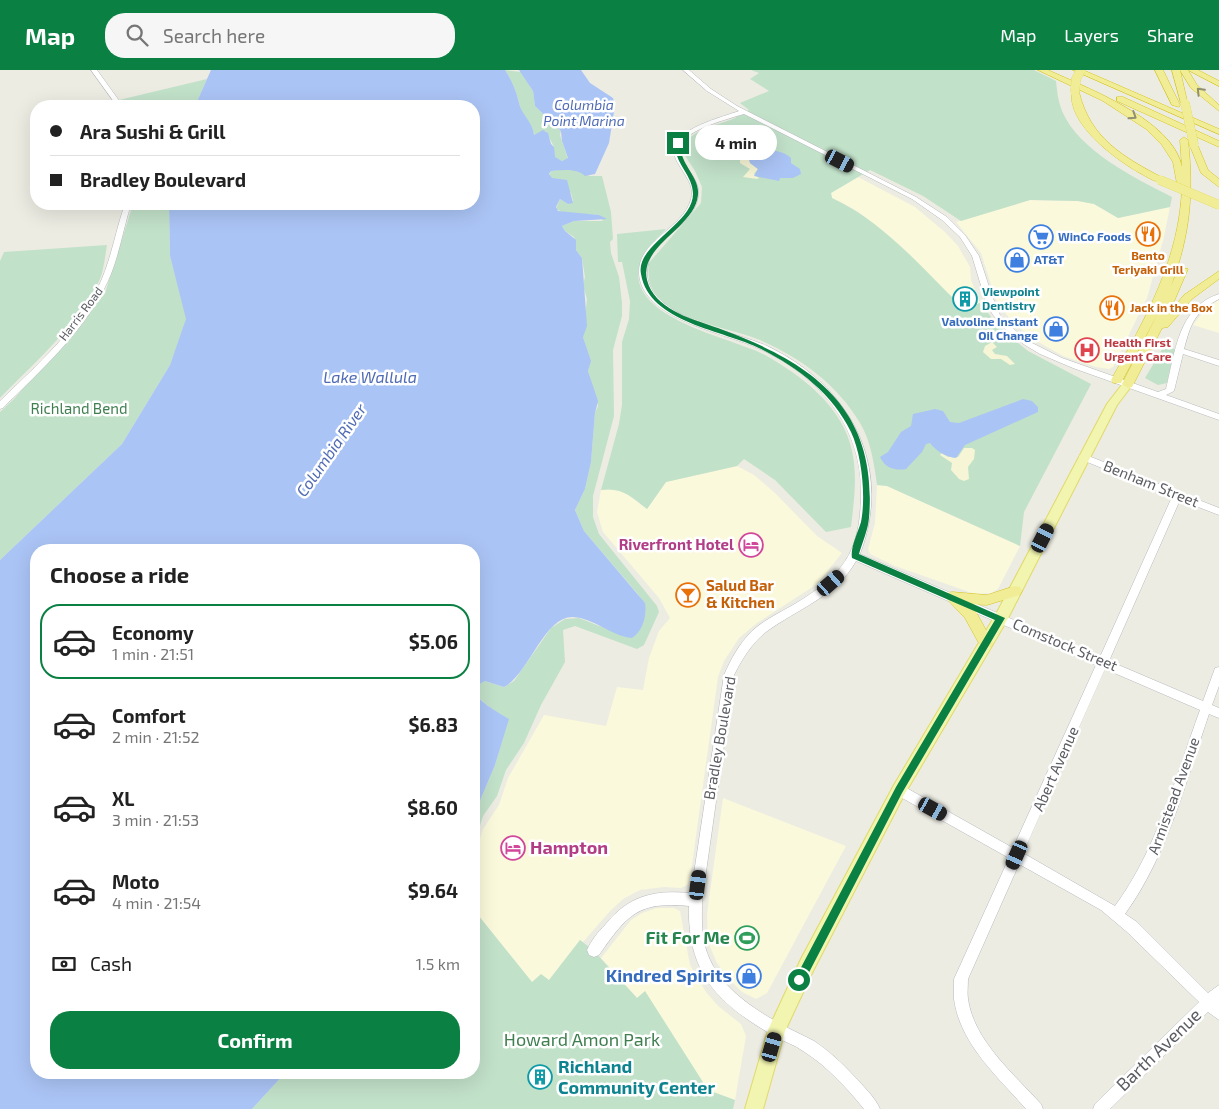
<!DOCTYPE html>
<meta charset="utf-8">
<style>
:root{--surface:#fff;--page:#f6f6f6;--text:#222;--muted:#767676;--line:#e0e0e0;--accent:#0b8043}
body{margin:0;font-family:"Exo 2",sans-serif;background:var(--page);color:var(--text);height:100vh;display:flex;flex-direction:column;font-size:19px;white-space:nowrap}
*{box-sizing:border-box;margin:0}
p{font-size:16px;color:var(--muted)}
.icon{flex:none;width:28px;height:28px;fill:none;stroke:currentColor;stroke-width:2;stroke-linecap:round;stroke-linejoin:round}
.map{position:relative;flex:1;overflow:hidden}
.drawer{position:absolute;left:30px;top:474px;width:450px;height:535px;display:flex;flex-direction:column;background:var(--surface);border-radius:20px;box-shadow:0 5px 20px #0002}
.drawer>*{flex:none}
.hud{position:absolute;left:30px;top:30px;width:450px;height:110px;border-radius:20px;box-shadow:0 5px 20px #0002;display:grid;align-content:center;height:110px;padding:0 20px;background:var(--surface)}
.end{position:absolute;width:22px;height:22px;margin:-11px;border:6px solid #0b8043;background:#fff;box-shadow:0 0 0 2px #fff}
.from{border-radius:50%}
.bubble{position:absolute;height:35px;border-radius:18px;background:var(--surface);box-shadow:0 5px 20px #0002;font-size:16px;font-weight:700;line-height:35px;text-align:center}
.car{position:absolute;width:15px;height:30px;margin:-15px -8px;border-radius:6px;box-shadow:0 0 4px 1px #0007;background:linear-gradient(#222 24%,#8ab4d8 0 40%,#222 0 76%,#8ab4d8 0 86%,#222 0)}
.hud b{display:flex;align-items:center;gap:18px;height:48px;font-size:19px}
.hud b+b{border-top:1px solid var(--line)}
.hud i{width:12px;height:12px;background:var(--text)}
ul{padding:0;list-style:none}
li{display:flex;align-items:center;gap:15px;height:75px;margin:0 10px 8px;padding:0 10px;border:2px solid transparent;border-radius:20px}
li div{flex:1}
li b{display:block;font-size:19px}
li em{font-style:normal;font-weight:700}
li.current{border-color:var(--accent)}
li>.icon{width:45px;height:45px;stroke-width:1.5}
h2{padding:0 20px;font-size:22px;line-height:60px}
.pay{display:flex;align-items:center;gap:12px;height:55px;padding:0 20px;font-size:19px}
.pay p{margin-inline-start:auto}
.button{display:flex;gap:10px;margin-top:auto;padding:10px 20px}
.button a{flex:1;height:58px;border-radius:20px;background:var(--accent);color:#fff;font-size:20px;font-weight:700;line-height:58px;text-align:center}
header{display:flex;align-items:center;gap:30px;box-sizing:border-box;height:70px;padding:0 25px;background:var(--accent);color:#fff}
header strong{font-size:24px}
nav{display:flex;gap:28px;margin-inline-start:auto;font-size:18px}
.search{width:350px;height:45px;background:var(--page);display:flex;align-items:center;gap:12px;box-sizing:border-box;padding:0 18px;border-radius:20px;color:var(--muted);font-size:19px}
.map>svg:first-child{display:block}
.commercial{fill:#faf9db}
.green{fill:#c2e1c9}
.sand{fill:#f6f5d5}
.water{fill:#aac4f5}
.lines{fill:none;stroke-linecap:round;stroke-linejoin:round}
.minor-casing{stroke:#b8b9be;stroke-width:1}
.major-casing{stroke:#e1d968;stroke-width:2}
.highway-casing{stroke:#d6c41a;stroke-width:1}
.minor{fill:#fff;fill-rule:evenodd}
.major{fill:#f1f5af;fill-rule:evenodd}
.highway{fill:#f1ed96;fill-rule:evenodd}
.highway-bridge-casing{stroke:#d6c41a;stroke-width:9;stroke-linecap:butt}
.highway-bridge{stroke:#f1ed96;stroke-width:9}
.oneway{stroke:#908f74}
.route{fill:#0b8043}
.labels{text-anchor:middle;stroke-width:5;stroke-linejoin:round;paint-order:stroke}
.far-shop-label{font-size:12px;font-weight:bold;fill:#366cbe;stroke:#fff;text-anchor:start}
.far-food-label{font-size:12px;font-weight:bold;fill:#c56008;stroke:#fff}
.far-culture-label{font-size:12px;font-weight:bold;fill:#0d838f;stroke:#fff;text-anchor:start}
.far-street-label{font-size:12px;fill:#5b5d62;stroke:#fff}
.far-health-label{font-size:12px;font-weight:bold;fill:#be3a42;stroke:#fff;text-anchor:start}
.far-water-label{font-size:14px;font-style:italic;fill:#506bb5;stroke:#fff}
.park-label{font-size:15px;fill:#3e7e4f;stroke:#fff}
.street-label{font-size:15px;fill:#5b5d62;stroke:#fff}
.hotel-label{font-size:15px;font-weight:bold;fill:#b23c85;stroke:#fff;text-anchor:end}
.food-label{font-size:15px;font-weight:bold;fill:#c56008;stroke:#fff;text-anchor:start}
.water-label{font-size:16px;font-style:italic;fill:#506bb5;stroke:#fff}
.near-hotel-label{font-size:18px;font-weight:bold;fill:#b23c85;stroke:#fff;text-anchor:start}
.near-leisure-label{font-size:18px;font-weight:bold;fill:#27864d;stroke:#fff;text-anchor:end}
.near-shop-label{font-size:18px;font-weight:bold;fill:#366cbe;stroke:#fff;text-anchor:end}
.near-park-label{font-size:18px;fill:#3e7e4f;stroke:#fff}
.near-street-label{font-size:18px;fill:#5b5d62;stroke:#fff}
.near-culture-label{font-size:18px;font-weight:bold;fill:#0d838f;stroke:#fff;text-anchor:start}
</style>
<header>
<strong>Map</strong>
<div class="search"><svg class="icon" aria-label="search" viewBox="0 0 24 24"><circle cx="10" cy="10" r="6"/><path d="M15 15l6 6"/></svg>Search here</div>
<nav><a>Map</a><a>Layers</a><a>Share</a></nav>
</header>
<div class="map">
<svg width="1219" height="1039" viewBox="0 0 1219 1039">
<rect width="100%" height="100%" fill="#ecece3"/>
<g class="commercial">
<path d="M858,107L915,137L945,162L958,176L970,197L971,210L980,233L963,238L879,158L858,142L832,128L831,123Z"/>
<path d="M1030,130L1078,131L1094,134L1118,148L1170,137L1163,171L1147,228L1113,297L1109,299L1096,297L1063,286L1033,269L1012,252L996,230L981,183L956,152Z"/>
<path d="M1219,230V263L1193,255L1206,238Z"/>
<path d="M737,396L754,405L775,423L817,466L842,483L817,514L757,553L739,568L724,591L718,607L690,809L687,815L681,818L664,817L640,820L623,829L610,841L583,872L580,870L549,910L532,912L474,840V786L483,759L499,735L508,708L544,645L606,656L617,617L643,620L649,588L659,561L670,548L659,528L603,462L597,442L601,420L613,419L624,422L647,439L666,412Z"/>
<path d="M877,415L887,416L1020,476L998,519L991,523L975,524L895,496L870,484L868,479L875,453Z"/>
<path d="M723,728L846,776L767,923L756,929L742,922L730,910L717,893L708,872L707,844Z"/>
<path d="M657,838H674L680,841L690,895L706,922L718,936L741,954L746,966L735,1030L708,1021L645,922L637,928L601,888L631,850L642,843Z"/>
</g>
<g class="green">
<path d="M505,0L521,2L533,21L535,36L561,61L560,65L568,89L562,91L554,87V77L546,61L534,65C533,52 521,45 519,33C516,21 512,11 505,0Z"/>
<path d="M751,0H1034L1056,11C1057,21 1058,31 1062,41C1079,81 1135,108 1172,127L1170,137L1118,148L1094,134L1078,131L1030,130L961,151L923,126L870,100L831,123L832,128C884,152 923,199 963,238L980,233L1000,258L1028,281L1091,314L1024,442L1020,476L887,416L877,415C874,394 871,371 860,353C837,314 801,288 760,270C727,256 668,252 651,216C648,210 649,201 648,194L701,133L702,117L695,101L682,81C687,59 717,56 735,48C740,45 744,42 749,40L740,33L769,21L750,9L759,3Z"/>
<path d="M207,9L195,36H124L119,30Z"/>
<path d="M558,100H573L590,106H602L611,142L613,169L610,172L611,183L619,207L622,233V246L613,280L614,346L593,426V447L599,464L657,536L659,542L644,575L637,579L575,556L563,560L565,592L541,635L524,673L506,700L497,726L483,746L474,775V745L495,695L508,650C498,642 476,631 474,617L485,611L504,617L514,611L551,558L565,549L579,548L627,567C643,550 653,545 637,523L584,461L575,440L585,419L591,392L595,343L598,336L588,301L590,290L583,267L587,229L583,215L585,207L582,188L576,180L574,167L565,161L562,156L574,151H603L599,145L564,143L556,139L560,129L568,134L573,131L571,123L549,106L551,101Z"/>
<path d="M133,134H169L170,186L187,249L170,295L122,374L0,490V342L14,329L106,220Z"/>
<path d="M666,159C658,168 647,177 642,188C616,247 731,267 765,285C795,302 827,325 843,356C860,389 855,422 851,457L826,462L775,410L744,389L737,396L666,412L647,439C632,427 622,417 601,420L619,354L622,335V272L629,249L630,231L622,192H618L617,164Z"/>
<path d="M107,175C105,186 104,199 100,209C78,255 35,292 0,328V191L4,182Z"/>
<path d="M1164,276L1175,279L1167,313L1158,315L1145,308Z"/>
<path d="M474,840L532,912L541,904L549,910L580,870L593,880L637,928L645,921L708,1020L735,1030L733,1039H252L285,1003L474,1002Z"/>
</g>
<g class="sand">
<path d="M752,69L762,78L752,77L741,81L748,86L750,93L758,99L754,104L759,108L757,109L743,107L750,99L740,93V86L723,75C733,72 741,78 750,75Z"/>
<path d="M992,272L997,277L992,280L995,284L1007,286L1015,294L1010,295L1001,289H991L983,282L985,276Z"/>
<path d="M964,378H972L975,380L974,389L968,397L969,409L964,411L959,409L951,400L952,393L940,385L942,383L948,387H958Z"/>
</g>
<g class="water">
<path d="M211,0H505C512,11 516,20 519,33C521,44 533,52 534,65L543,60L548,63L551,74L554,77L555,87L562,91L568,88L562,71L561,61L535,36L533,21L519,0H581L590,13L613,28L615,35L609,73L595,104L585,106C576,98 563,100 551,101L549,104L552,108L567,110L573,133L568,134L560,129L556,137L558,141L599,145L607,149L574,151L562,156L565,161L576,170V180L582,188L587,256L583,267L591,291L588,301L598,331L595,343L591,392L585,419L575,440L584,461L645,533C647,545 643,561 632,568C611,566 594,548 573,547C544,546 529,604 504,617L485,611L474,617C475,631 498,642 509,649L495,695L474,745V480H36V1002L285,1003L252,1039H0V490L122,374L170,295L186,249L170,186L169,134H474V36H195Z"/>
<path d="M754,77C766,80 783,80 791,88V93L800,99L801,104L793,108H780L779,111L754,106L758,99L750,93L748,86L740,81Z"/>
<path d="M1023,329L1032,331L1038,337V342L965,375L956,388C946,387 936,381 930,373L926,374L922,382L906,399C895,401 885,398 880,387L888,382L901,362L911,356L913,344L935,339L943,341L950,352L959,353Z"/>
</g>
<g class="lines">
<g class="minor-casing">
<g id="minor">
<path d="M91,0H97L123,36H117Z"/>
<path d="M683,0H689L711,19L737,36L916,127L947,147L965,165L979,186L992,226L1000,245L1016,261L1030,272L1062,288L1158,322L1166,319C1175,283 1178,237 1219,224V229C1194,243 1191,253 1184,279L1219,290V296L1183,284L1174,321L1166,325L1219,344V350L1073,298L1040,284L1025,275L1011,265L993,245L986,232L972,186L960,167L942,150L912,129L744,44C728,49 687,59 681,75C677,83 684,93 688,99C694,108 700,116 698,127C693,159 646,169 647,203C648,248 735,261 767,276C849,315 894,395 860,484L1100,587L1172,427L1080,389L1079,387L1080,385H1086L1219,438V445L1180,430L1109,591L1203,631L1214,601L1215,598L1219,597V616L1212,635L1219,638V648L1209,644C1186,711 1167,786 1125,844L1137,852L1208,923L1219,915V950L1208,942L1110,1039H1093L1095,1034L1199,932L1127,862L1101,840L1019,794L968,909C968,916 967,923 968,929C974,971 1014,1004 1041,1034L1043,1039H1026C998,1007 960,974 954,929C954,922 954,915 954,909L1009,788L895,724L893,720L895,716L899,715L903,716L1013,778L1096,595L856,491C837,526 797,539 766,562C752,573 742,589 734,605L702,830C702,845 701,861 705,876C715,915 753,939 786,957C795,962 805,966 814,971C829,981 842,993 854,1006C863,1016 875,1027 880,1039H864C846,1017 827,996 803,981C795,975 785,972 776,967C719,935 687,904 689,836C638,831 627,845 599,885L594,887L589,885L587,880C591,871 598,862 605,855C629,825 654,820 691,823L724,605C731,589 739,574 752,561C764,550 779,543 793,535C842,506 860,484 861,426C863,358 820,306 760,279C727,263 641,250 639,203C638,170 683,159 691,129C694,119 689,111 684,103C680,96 674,89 674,81C673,59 723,47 739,41L707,21ZM1105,599L1200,640C1176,706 1157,779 1115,836L1023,783Z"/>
<path d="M125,134H131C123,159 119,187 108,211C85,261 41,300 3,338L0,339V331C37,295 79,258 101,211C112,186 116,159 125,134Z"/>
</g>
</g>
<g class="major-casing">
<path id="major" d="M1128,311L1133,314L1117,335L1006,552L904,725L813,901L785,961L763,1039H745L768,960L801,889L894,715L996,544L1107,334L1124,312Z"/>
</g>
<g class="highway-casing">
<g id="highway">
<path d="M1038,0H1048C1087,18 1173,50 1182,97L1180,70L1184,67L1188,70C1194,124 1190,165 1171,216L1179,197L1188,199L1169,243L1184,225L1219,201V209L1192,229L1168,257L1162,258L1132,317L1128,318L1122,314L1158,243L1121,313H1113L1111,310C1146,248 1180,188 1182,116L1177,114L1173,92L1162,75L1146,59L1103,31Z"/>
<path d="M1073,0H1083L1219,59V64Z"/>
<path d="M1155,0H1163L1180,35L1179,37L1172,35Z"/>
<path d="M1172,0H1180L1188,35L1181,33Z"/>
<path d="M1180,0H1188L1197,15L1219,35V41L1191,18Z"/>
<path d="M1188,0H1198L1219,11V16Z"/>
<path d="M1072,20L1079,22C1090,68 1123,87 1163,108V112C1155,113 1146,106 1138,102C1114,88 1066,53 1072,20Z"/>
<path d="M1117,27H1123L1219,71V77L1117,31Z"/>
<path d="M1191,74L1198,76L1208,100L1219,109V117L1201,103L1190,76Z"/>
<path d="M1015,516L1020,517L1022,521L1020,525L987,535L968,534L975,540L993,573L991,577H981L965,548L945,527L947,523L952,522L987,525Z"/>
</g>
</g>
<use href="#minor" class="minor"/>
<use href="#major" class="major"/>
<use href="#highway" class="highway"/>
<g class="highway-bridge-casing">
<g id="highway-bridge">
<path d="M1075,22L1076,9L1081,0"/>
<path d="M1185,33L1194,75"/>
<path d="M1160,110L1219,135"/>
</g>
</g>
<use href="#highway-bridge" class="highway-bridge"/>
</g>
<defs><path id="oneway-chevron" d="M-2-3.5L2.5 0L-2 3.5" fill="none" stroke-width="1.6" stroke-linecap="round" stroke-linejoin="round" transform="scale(1.25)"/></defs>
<g class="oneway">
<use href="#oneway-chevron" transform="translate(1200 21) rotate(-134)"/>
<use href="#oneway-chevron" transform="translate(1133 46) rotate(33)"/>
</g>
<path class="route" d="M676,72L680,73C680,96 700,106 698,125C695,161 628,178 651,220C665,244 700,251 723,260C815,294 878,340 869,448C868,460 862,473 859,484L1005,548L902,723L803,914L799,916L794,910L796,907L896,717L995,550L852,488C850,478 858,462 861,452C866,427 862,385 851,362C833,324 797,297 761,279C724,260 649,253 641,204C635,175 693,154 693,124C693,104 672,92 676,72Z"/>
<defs>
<g id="restaurant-ring" transform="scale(1.25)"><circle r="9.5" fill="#fff" stroke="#e8710a" stroke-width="1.5"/><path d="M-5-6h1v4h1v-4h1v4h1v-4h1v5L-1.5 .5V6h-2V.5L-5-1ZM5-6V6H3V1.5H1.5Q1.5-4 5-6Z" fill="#e8710a"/></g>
<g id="supermarket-ring" transform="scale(1.25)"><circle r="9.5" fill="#fff" stroke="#3f7fe0" stroke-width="1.5"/><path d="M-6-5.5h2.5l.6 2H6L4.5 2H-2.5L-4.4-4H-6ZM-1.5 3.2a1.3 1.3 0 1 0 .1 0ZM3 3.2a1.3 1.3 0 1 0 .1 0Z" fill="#3f7fe0"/></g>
<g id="shop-ring" transform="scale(1.25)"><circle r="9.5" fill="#fff" stroke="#3f7fe0" stroke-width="1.5"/><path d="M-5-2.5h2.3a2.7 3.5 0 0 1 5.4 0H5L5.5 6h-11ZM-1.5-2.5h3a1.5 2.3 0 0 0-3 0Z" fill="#3f7fe0"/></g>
<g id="building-ring" transform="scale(1.25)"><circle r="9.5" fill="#fff" stroke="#0f9aa8" stroke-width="1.5"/><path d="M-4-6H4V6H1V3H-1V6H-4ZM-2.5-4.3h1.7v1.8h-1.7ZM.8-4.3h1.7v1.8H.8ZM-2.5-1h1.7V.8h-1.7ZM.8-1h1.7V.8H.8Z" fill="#0f9aa8"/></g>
<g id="hospital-ring" transform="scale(1.25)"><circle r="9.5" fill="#fff" stroke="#e0444e" stroke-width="1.5"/><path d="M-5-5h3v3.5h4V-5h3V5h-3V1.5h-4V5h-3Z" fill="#e0444e"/></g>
<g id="hotel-ring" transform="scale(1.25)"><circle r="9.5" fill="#fff" stroke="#d1479c" stroke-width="1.5"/><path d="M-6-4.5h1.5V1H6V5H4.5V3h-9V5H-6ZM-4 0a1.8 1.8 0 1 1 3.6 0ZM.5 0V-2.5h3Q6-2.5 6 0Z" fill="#d1479c"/></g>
<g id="bar-ring" transform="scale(1.25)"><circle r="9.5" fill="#fff" stroke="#e8710a" stroke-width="1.5"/><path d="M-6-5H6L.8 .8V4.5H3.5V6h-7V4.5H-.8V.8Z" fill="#e8710a"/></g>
<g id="stadium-ring" transform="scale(1.25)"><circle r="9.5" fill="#fff" stroke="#2e9e5b" stroke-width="1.5"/><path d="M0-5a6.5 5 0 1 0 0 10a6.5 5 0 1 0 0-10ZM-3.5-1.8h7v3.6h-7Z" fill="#2e9e5b"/></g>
</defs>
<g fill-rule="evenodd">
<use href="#restaurant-ring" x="1148" y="164"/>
<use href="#supermarket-ring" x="1041" y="167"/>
<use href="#shop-ring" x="1017" y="190"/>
<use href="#building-ring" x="965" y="229"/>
<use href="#restaurant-ring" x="1112" y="238"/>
<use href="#shop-ring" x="1056" y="259"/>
<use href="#hospital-ring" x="1087" y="280"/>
<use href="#hotel-ring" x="751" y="475"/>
<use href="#bar-ring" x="688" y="525"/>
<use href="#hotel-ring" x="513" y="778"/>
<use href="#stadium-ring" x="747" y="868"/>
<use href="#shop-ring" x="749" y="906"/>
<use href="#building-ring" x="540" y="1007"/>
</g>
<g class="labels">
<g class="far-shop-label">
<text x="1058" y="171">WinCo Foods</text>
<text x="1034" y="194">AT&amp;T</text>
<text x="1038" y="256" text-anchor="end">Valvoline Instant<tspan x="1038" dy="14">Oil Change</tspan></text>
</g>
<g class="far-food-label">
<text x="1148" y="190">Bento<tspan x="1148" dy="14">Teriyaki Grill</tspan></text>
<text x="1130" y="242" text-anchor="start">Jack in the Box</text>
</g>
<g class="far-culture-label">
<text x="982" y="226">Viewpoint<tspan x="982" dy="14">Dentistry</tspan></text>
</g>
<g class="far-street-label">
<text transform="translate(81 244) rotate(-53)" y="4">Harris Road</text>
</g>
<g class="far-health-label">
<text x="1104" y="277">Health First<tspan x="1104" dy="14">Urgent Care</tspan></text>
</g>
<g class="far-water-label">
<text x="584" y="40">Columbia<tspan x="584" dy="16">Point Marina</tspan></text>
</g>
<g class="park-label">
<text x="79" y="344">Richland Bend</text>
</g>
<g class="street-label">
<text transform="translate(1151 414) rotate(22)" y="5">Benham Street</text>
<text transform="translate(1065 575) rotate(23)" y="5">Comstock Street</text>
<text transform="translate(720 668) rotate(-80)" y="5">Bradley Boulevard</text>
<text transform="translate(1056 699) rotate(-66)" y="5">Abert Avenue</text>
<text transform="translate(1174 726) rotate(-70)" y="5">Armistead Avenue</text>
</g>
<g class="hotel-label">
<text x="734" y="480">Riverfront Hotel</text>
</g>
<g class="food-label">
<text x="706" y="521">Salud Bar<tspan x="706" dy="17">&amp; Kitchen</tspan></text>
</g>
<g class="water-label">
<text x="370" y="313">Lake Wallula</text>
<text transform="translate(331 380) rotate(-55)" y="6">Columbia River</text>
</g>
<g class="near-hotel-label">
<text x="530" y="784">Hampton</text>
</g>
<g class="near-leisure-label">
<text x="730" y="874">Fit For Me</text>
</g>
<g class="near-shop-label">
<text x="732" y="912">Kindred Spirits</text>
</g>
<g class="near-park-label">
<text x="582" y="976">Howard Amon Park</text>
</g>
<g class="near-street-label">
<text transform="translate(1159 980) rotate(-44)" y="6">Barth Avenue</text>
</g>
<g class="near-culture-label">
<text x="558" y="1003">Richland<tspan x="558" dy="21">Community Center</tspan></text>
</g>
</g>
</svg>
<i class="end from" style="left:799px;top:910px"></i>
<i class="end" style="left:678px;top:73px"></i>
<div class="bubble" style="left:695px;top:55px;width:82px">4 min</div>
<i class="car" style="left:840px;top:91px;rotate:117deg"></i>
<i class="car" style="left:1043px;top:468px;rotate:27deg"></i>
<i class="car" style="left:831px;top:513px;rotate:49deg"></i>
<i class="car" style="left:933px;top:739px;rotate:119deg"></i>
<i class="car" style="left:1017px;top:785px;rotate:204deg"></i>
<i class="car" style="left:698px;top:815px;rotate:7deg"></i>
<i class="car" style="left:772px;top:977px;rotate:16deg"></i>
<div class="hud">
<b><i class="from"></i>Ara Sushi &amp; Grill</b>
<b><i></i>Bradley Boulevard</b>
</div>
<section class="drawer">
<h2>Choose a ride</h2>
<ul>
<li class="current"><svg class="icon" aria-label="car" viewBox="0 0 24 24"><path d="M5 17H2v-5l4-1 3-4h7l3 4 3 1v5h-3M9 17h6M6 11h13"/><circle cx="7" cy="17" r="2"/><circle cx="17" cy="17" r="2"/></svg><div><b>Economy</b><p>1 min · 21:51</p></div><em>$5.06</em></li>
<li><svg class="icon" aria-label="car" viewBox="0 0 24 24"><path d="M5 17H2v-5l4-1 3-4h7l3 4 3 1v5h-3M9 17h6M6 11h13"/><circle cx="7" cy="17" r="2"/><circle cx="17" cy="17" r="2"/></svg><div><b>Comfort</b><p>2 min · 21:52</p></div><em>$6.83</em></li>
<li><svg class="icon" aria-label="car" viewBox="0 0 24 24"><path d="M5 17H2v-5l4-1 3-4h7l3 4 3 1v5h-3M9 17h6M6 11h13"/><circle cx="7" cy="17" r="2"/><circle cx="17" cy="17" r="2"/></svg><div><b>XL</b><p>3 min · 21:53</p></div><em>$8.60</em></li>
<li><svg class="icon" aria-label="car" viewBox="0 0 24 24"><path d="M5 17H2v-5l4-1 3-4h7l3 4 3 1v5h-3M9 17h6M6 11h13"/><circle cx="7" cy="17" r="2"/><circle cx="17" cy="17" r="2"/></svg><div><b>Moto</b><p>4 min · 21:54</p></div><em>$9.64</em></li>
</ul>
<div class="pay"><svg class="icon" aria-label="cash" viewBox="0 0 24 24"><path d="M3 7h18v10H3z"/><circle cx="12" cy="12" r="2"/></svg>Cash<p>1.5 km</p></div>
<div class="button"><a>Confirm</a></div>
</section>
</div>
